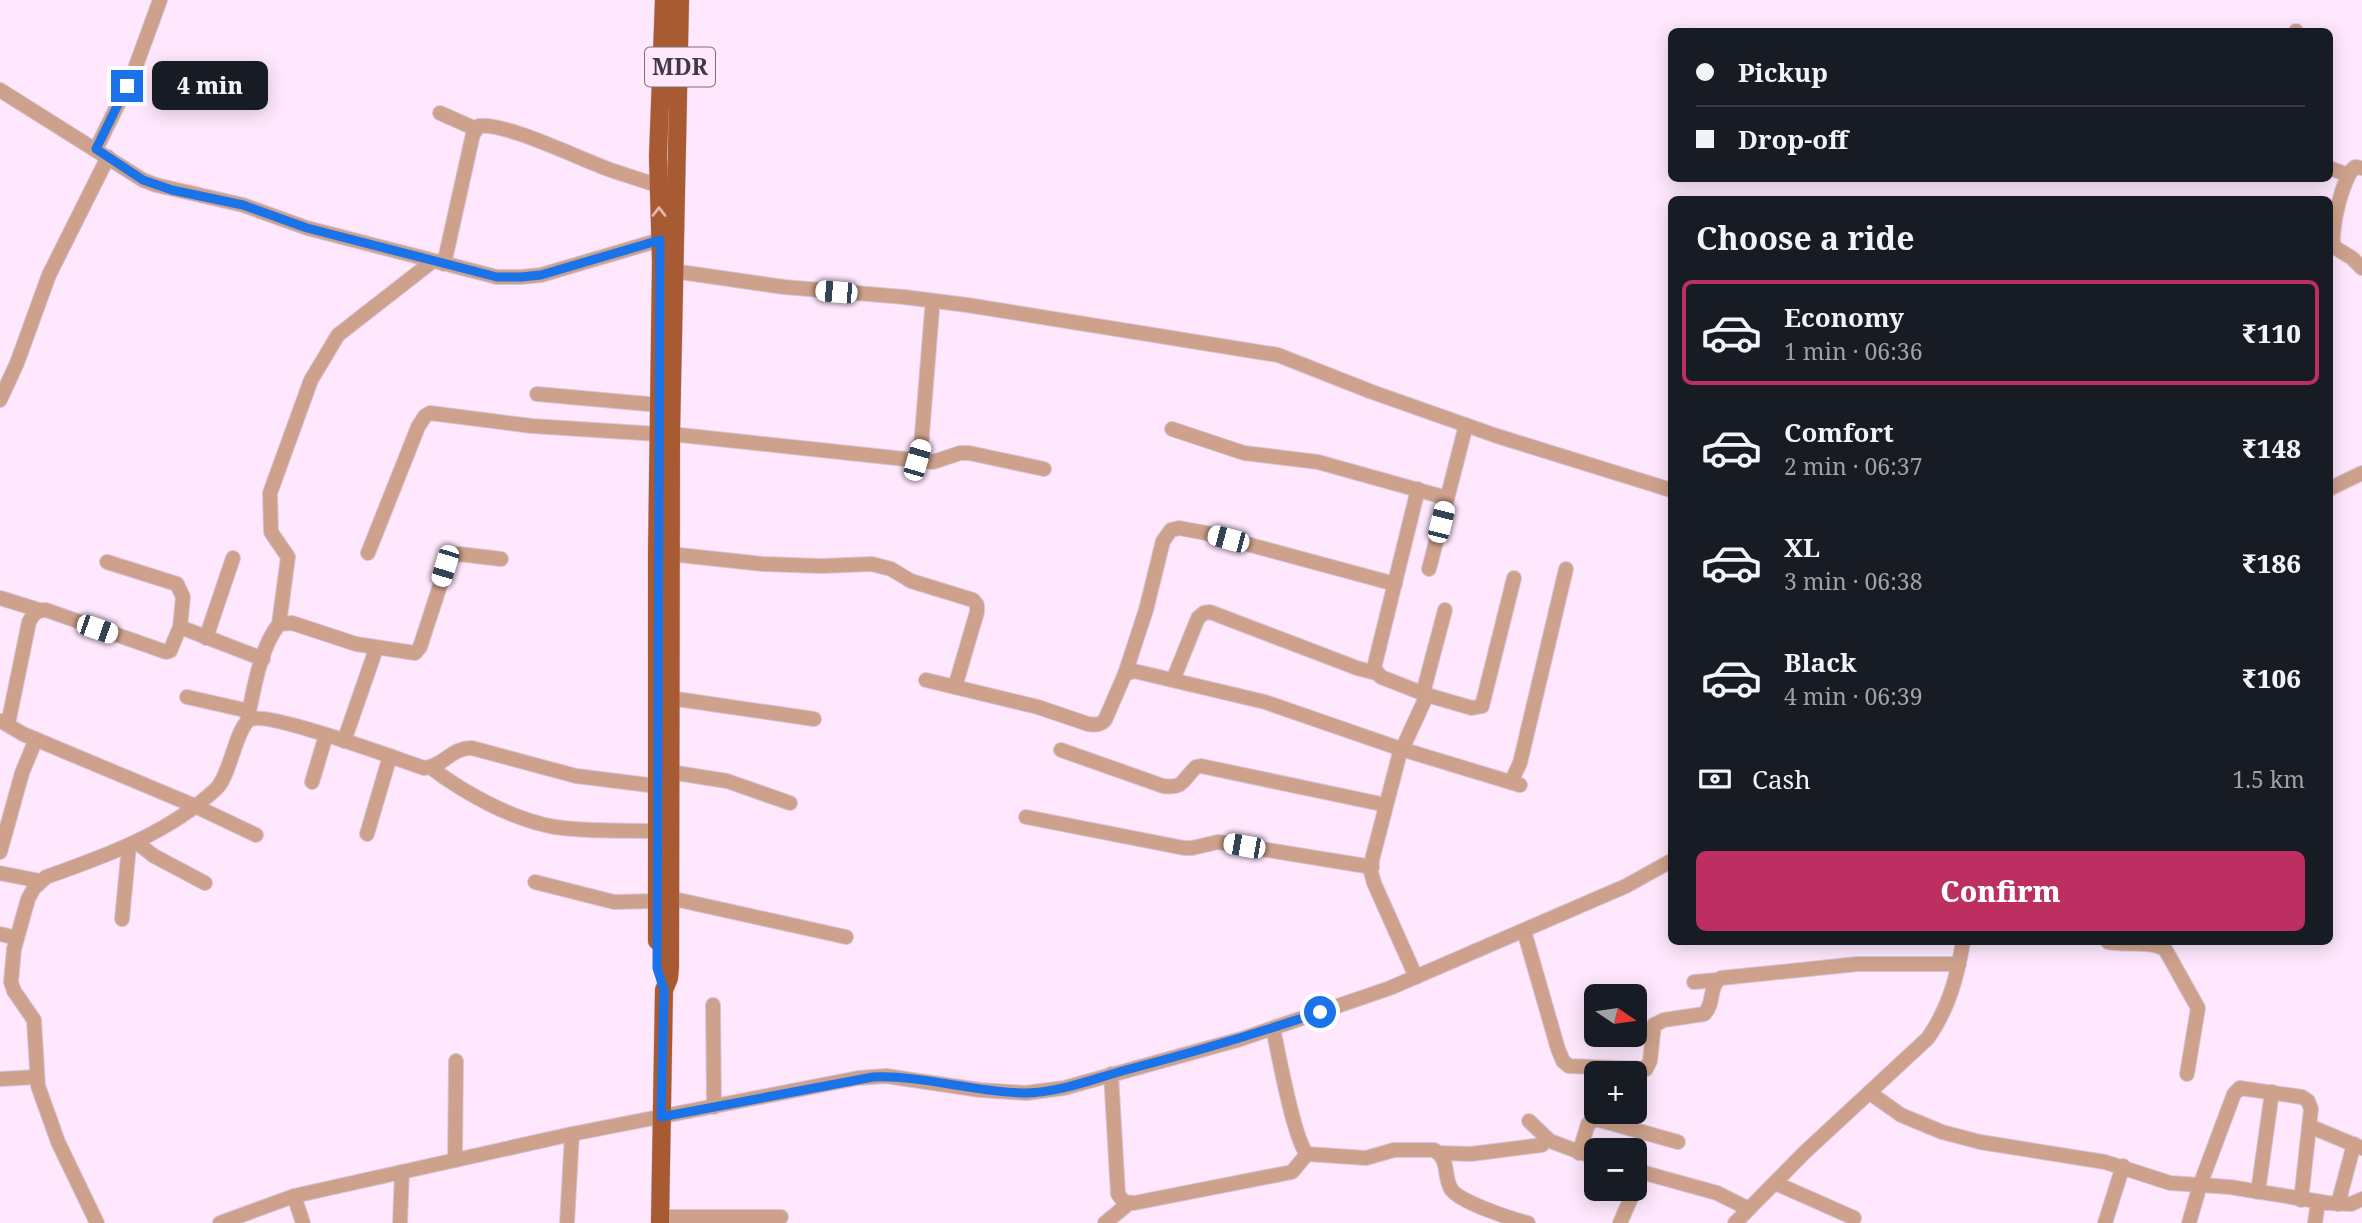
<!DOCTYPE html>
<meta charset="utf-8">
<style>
:root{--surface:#171b24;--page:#242831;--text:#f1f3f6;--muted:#9ea1a6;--line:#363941;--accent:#bc2f60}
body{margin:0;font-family:"Noto Serif",serif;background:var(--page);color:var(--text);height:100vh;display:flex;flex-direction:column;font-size:26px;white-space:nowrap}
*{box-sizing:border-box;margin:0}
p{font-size:23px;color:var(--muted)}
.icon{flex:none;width:38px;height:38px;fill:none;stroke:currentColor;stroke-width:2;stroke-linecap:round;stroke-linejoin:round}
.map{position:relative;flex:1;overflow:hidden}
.panel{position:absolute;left:1668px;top:196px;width:665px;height:749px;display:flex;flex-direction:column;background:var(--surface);border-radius:10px;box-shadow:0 4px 18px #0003}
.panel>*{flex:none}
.banner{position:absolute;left:1668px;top:28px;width:665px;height:154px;border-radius:10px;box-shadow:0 4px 18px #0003;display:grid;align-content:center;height:154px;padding:0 28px;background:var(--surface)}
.needle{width:46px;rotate:103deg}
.controls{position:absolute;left:1584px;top:984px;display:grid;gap:14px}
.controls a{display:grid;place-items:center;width:63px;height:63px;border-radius:10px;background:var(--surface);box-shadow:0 4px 18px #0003;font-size:35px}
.end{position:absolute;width:32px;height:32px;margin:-16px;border:9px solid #1a73e8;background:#fff;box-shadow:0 0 0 4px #fff}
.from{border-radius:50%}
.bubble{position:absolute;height:49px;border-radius:10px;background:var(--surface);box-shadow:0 4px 18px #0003;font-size:23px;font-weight:800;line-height:49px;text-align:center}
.car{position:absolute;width:21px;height:42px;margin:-21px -10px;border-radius:9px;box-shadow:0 0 5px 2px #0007;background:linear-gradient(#fff 24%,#345 0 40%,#fff 0 76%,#345 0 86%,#fff 0)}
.banner b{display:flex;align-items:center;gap:24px;height:66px;font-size:26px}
.banner b+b{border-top:2px solid var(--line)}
.banner i{width:18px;height:18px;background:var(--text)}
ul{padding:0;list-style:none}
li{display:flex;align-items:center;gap:21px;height:105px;margin:0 14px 10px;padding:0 14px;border:4px solid transparent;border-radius:10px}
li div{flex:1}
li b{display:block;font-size:26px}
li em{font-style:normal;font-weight:800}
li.active{border-color:var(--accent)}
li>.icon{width:63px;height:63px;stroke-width:1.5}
h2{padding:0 28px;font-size:32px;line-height:84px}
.pay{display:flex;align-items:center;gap:18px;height:77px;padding:0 28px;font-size:26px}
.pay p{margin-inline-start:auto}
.primary-button{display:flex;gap:14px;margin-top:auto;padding:14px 28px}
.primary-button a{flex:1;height:80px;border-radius:10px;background:var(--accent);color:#fff;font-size:28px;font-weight:800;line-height:80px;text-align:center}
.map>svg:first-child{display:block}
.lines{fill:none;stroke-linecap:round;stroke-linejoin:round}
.minor-casing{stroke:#d9c5d8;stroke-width:16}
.major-casing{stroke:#d9c5d8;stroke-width:19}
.minor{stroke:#cda18c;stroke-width:14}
.major{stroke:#a85b33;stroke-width:18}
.oneway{stroke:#e1b7b7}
.route{stroke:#1a73e8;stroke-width:9}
.labels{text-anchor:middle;stroke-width:5;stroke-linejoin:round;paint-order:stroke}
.shield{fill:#ffe8fe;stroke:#7a6d7a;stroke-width:2}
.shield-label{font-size:23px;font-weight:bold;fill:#413841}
</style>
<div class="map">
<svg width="2362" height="1223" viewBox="0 0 2362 1223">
<rect width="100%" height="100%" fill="#ffe8fe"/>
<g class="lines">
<g class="minor-casing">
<g id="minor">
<path d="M2296,32V31"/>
<path d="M0,90L143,180L156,185L243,205L307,228L497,277H521L541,275L670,237"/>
<path d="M440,113L476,129"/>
<path d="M96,149L133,74L160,0"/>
<path d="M2329,168L2348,175"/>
<path d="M2362,168L2355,167C2343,176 2329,233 2334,247L2352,258L2362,268"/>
<path d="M444,264L473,134L479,126C505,122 580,159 608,169C625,175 642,180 659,186"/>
<path d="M673,271L784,287L904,297L967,305L1278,355L1372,392L1497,436L1671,490"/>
<path d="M537,394L659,405"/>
<path d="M0,400L17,363L49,275L108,157"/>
<path d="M1172,429L1244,453L1318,462L1447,498"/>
<path d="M671,434L933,462L960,453H969L1044,469"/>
<path d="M917,461L921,446L932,310"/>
<path d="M2329,489L2362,473"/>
<path d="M368,553L418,427L425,416L430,413L532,426L658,434"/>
<path d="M670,554L763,564L821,566L872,564L891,569L911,581L973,600L977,605V612L955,687"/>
<path d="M107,562L177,584L183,597L180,627L263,659"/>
<path d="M1429,569L1466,425"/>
<path d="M0,598L39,610"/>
<path d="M279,624L288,557L271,532L270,493L311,380L338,335L429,264"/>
<path d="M206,638L233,558"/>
<path d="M1125,674L1146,610L1163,541L1171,530L1179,528L1206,533L1395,584"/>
<path d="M926,680L1038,707L1088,724C1096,725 1100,725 1105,720L1125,674L1134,671L1265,702L1401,749L1520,785"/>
<path d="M1173,680L1198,618L1204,613L1210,612L1357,668L1376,673"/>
<path d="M1423,693L1445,610"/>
<path d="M1427,695L1472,708L1482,706L1514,578"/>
<path d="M187,697L249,711"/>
<path d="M663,697L814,719"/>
<path d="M1,721L23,734L195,806L256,835"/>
<path d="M247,721C254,690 259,650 279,624L292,623L356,644L415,653L420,647L449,558L459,554L501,559"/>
<path d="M8,724L29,622C33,614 37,610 46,610L166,652L170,651L180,627"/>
<path d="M344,741L376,649"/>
<path d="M1061,750L1163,786C1184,789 1182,780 1196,767L1201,766L1386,805"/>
<path d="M430,767C464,793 513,820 555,827C588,832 624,830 657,831"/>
<path d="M670,772L727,781L790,803"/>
<path d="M312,782L326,735"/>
<path d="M1511,782L1520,763L1566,569"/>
<path d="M1026,817L1184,848H1192L1218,842L1372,867"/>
<path d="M367,834L390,756"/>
<path d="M136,842L154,856L205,883"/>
<path d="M0,852L22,773L36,739"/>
<path d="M0,873L40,881"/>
<path d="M535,882L614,902L657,901"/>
<path d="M670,898L846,937"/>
<path d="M122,919L129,846"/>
<path d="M1524,931L1558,1049L1563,1061L1569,1066L1646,1069L1650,1061L1654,1025L1664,1020L1704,1014C1715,1004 1708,986 1721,978L1858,964H1959"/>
<path d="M0,934L17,938"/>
<path d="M2108,942C2126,946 2149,940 2165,949L2198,1008L2187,1074"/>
<path d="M1416,977L1374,883L1371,872L1372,860L1399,756L1427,695L1381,677L1374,668L1418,489"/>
<path d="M1694,982L1717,980"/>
<path d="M713,1005L714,1107"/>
<path d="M1273,1028C1278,1052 1294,1140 1307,1154L1366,1158L1394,1150H1434C1450,1159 1443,1175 1451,1189C1459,1202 1512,1219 1528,1223"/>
<path d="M1111,1074L1118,1194L1124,1202L1134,1203L1292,1172L1307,1154"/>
<path d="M0,1079L37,1077"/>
<path d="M1870,1093L1901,1115L1942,1132L1980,1142L2105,1162L2170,1183L2230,1187L2328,1203L2351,1204L2362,1199"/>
<path d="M1529,1121L1550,1141L1596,1158"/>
<path d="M2309,1126L2362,1148"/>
<path d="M1438,1153L1471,1154L1542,1145"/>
<path d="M1579,1153L1588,1124L1596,1119L1678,1142"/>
<path d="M455,1160L456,1061"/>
<path d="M1634,1170L1717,1193L1749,1209"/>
<path d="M1775,1183L1854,1218"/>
<path d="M2258,1192L2272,1092"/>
<path d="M294,1196L303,1223"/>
<path d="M2338,1204L2354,1144"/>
<path d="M660,1217H781"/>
<path d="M97,1223L58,1142L38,1086L34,1020L14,991L11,982L14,949L28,899L34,888L46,877C106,856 169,833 216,789C231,775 236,725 251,719C271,712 397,759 424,768C443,767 452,747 472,748L576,776L657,786"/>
<path d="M220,1223L294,1196L572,1134L858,1078L886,1076L980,1090L1026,1093L1064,1088L1241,1039L1390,988L1626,886L1671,861"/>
<path d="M400,1223L402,1172"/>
<path d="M567,1223L572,1134"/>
<path d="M1105,1223L1128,1204"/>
<path d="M1620,1223L1642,1173"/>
<path d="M1735,1223L1804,1153L1928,1038C1949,1008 1957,977 1963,942"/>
<path d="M2105,1223L2123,1166"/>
<path d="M2189,1223L2200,1185L2234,1094L2240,1088L2302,1097L2308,1101L2311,1109L2301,1200"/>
<path d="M2315,1223L2318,1202"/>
</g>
</g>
<g class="major-casing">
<g id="major">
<path d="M657,941V554L661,262L658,156L664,0"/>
<path d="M660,1223L664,990L669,978L670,967L671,434L680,0"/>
</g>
</g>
<use href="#minor" class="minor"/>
<use href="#major" class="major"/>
</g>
<defs><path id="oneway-chevron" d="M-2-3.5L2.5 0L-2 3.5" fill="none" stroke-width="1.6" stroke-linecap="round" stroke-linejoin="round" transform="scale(1.75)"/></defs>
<use class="oneway" href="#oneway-chevron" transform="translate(659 212) rotate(-90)"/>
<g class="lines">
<path class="route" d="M127,86L96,149L143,180L172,190L243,205L307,228L497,277H521L541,275L660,240L657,968L664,990L661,1117L873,1077C925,1075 975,1093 1027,1093C1061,1092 1093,1079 1126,1070C1191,1053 1256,1034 1320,1012"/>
</g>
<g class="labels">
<rect class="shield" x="645" y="47.5" width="70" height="39" rx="5"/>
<g class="shield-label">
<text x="680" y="75">MDR</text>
</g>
</g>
</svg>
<div class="controls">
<a><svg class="needle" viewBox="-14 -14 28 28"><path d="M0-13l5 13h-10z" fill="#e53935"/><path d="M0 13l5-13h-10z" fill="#9ea1a6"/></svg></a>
<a>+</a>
<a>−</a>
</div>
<i class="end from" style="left:1320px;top:1012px"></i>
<i class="end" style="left:127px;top:86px"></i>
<div class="bubble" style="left:152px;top:61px;width:116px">4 min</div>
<i class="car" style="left:836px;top:292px;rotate:275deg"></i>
<i class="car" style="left:917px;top:460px;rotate:16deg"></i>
<i class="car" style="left:1441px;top:522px;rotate:14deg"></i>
<i class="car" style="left:1228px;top:539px;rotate:285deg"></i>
<i class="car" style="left:445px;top:566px;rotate:197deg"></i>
<i class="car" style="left:97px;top:629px;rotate:109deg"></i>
<i class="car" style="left:1244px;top:846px;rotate:280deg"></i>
<div class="banner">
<b><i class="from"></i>Pickup</b>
<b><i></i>Drop-off</b>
</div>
<section class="panel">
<h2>Choose a ride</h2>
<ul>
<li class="active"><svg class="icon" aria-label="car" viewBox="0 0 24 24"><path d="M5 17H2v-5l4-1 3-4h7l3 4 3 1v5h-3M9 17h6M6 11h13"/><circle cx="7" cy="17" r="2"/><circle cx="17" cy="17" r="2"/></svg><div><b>Economy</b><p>1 min · 06:36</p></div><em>₹110</em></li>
<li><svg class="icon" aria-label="car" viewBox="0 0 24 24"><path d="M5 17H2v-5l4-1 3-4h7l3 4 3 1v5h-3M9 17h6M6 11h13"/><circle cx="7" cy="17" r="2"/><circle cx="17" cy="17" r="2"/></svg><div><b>Comfort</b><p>2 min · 06:37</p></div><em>₹148</em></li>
<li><svg class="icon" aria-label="car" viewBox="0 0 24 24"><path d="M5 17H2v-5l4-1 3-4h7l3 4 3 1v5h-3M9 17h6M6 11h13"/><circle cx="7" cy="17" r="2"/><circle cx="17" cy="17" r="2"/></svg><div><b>XL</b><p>3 min · 06:38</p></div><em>₹186</em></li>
<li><svg class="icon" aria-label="car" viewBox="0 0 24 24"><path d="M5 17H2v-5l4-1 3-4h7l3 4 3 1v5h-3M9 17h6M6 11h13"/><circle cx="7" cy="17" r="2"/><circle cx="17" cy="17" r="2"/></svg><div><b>Black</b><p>4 min · 06:39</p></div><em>₹106</em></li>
</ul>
<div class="pay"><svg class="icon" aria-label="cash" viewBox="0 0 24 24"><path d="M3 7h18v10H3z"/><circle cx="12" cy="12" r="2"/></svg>Cash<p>1.5 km</p></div>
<div class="primary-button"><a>Confirm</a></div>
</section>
</div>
